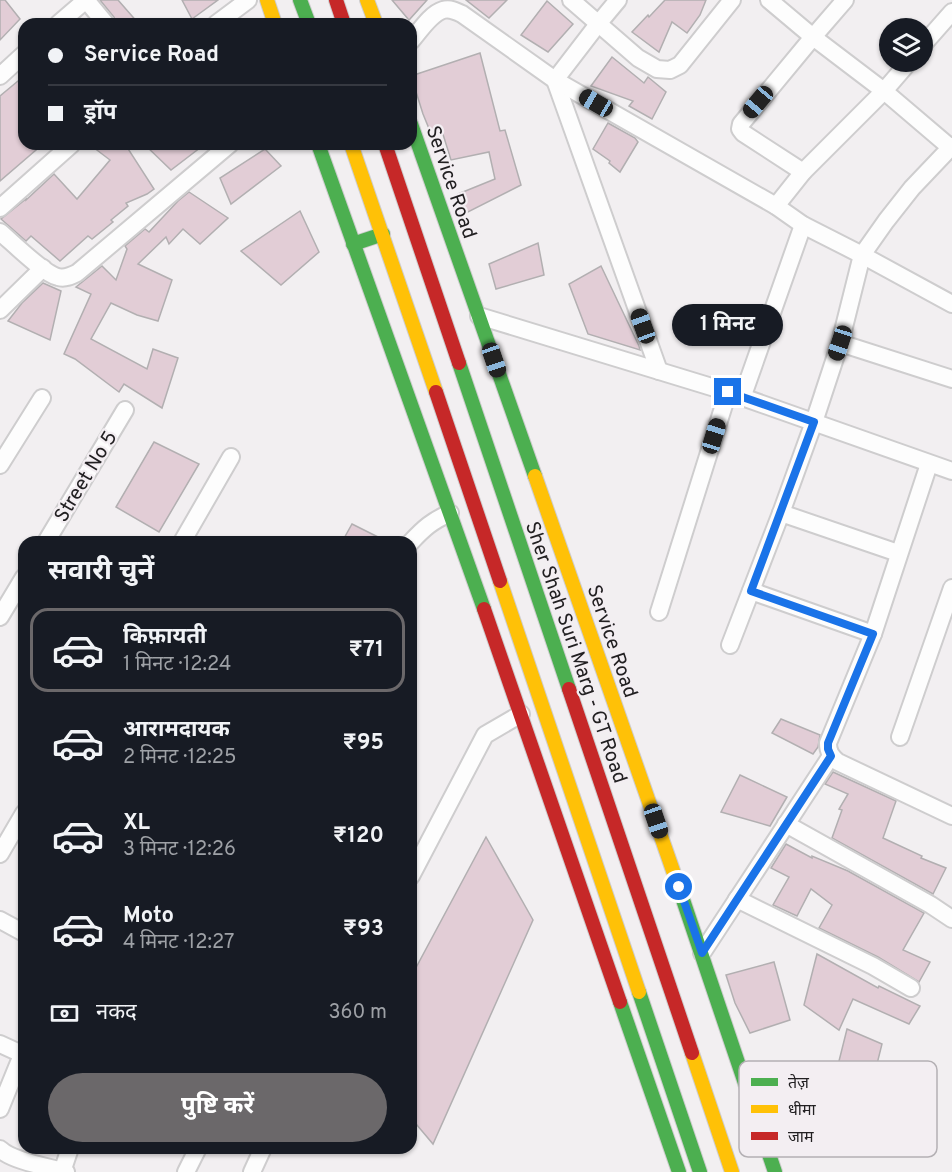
<!DOCTYPE html>
<html lang="hi">
<meta charset="utf-8">
<style>
:root{--surface:#171b24;--page:#20242c;--text:#f1f3f6;--muted:#9ea1a6;--line:#363941;--accent:#6b686a}
body{margin:0;font-family:Overpass,"Noto Sans Devanagari",sans-serif;background:var(--page);color:var(--text);height:100vh;display:flex;flex-direction:column;font-size:22px;white-space:nowrap}
*{box-sizing:border-box;margin:0}
p{font-size:20px;color:var(--muted)}
.icon{flex:none;width:33px;height:33px;fill:none;stroke:currentColor;stroke-width:2;stroke-linecap:round;stroke-linejoin:round}
.map{position:relative;flex:1;overflow:hidden}
.side{position:absolute;left:18px;top:536px;width:399px;height:618px;display:flex;flex-direction:column;background:var(--surface);border-radius:18px;box-shadow:0 2px 4px #0004}
.side>*{flex:none}
.hud{position:absolute;left:18px;top:18px;width:399px;height:132px;border-radius:18px;box-shadow:0 2px 4px #0004;display:grid;align-content:center;height:132px;padding:0 30px;background:var(--surface)}
.fabs{position:absolute;left:879px;top:18px;display:grid;gap:12px}
.fabs a{display:grid;place-items:center;width:54px;height:54px;border-radius:50%;background:var(--surface);box-shadow:0 2px 4px #0004;font-size:30px}
.end{position:absolute;width:27px;height:27px;margin:-14px;border:8px solid #1a73e8;background:#fff;box-shadow:0 0 0 3px #fff}
.from{border-radius:50%}
.bubble{position:absolute;height:42px;border-radius:21px;background:var(--surface);box-shadow:0 2px 4px #0004;font-size:20px;font-weight:700;line-height:42px;text-align:center}
.car{position:absolute;width:18px;height:36px;margin:-18px -9px;border-radius:8px;box-shadow:0 0 4px 2px #0007;background:linear-gradient(#222 24%,#8ab4d8 0 40%,#222 0 76%,#8ab4d8 0 86%,#222 0)}
.hud b{display:flex;align-items:center;gap:21px;height:57px;font-size:22px}
.hud b+b{border-top:2px solid var(--line)}
.hud i{width:15px;height:15px;background:var(--text)}
ul{padding:0;list-style:none}
li{display:flex;align-items:center;gap:18px;height:84px;margin:0 12px 9px;padding:0 18px;border:3px solid transparent;border-radius:18px}
li div{flex:1}
li b{display:block;font-size:22px}
li em{font-style:normal;font-weight:700}
li.selected{border-color:var(--accent)}
li>.icon{width:54px;height:54px;stroke-width:1.5}
h2{padding:0 30px;font-size:27px;line-height:72px}
.pay{display:flex;align-items:center;gap:15px;height:66px;padding:0 30px;font-size:22px}
.pay p{margin-inline-start:auto}
.button{display:flex;gap:12px;margin-top:auto;padding:12px 30px}
.button a{flex:1;height:69px;border-radius:36px;background:var(--accent);color:#fff;font-size:24px;font-weight:700;line-height:69px;text-align:center}
.map>svg:first-child{display:block}
.building{fill:#e2cdd6;stroke:#b2afb1;stroke-width:1.5}
.lines{fill:none;stroke-linecap:round;stroke-linejoin:round}
.street-casing{stroke:#cecdce;stroke-width:20}
.fast-casing{stroke:#cecdce;stroke-width:16}
.slow-casing{stroke:#cecdce;stroke-width:16}
.jam-casing{stroke:#cecdce;stroke-width:16}
.street{stroke:#fdfdfd;stroke-width:16}
.fast{stroke:#4caf50;stroke-width:14}
.slow{stroke:#ffc107;stroke-width:14}
.jam{stroke:#c62828;stroke-width:14}
.route{stroke:#1a73e8;stroke-width:8}
.labels{text-anchor:middle;stroke-width:4.5;stroke-linejoin:round;paint-order:stroke}
.street-label{font-size:20px;fill:#222022;stroke:#f3eef2}
.key{fill:#f3eef2;stroke:#b4b0b4;stroke-width:1.5}
.key-label{font-size:16px;fill:#222022}
</style>
<div class="map">
<svg width="952" height="1172" viewBox="0 0 952 1172">
<rect width="100%" height="100%" fill="#f2eff1"/>
<g class="building">
<path d="M0,0H5L20,19L0,40Z"/>
<path d="M100,0H118L139,24H116L114,17Z"/>
<path d="M182,0H218L192,19Z"/>
<path d="M392,0H427L409,20Z"/>
<path d="M466,0H507L489,18Z"/>
<path d="M665,0H706L700,15L687,33L672,22L659,52L632,32L648,15L649,17Z"/>
<path d="M547,1L573,24L548,52L521,35Z"/>
<path d="M480,53L500,131L505,130L521,185L464,214L458,194L495,179L489,152L451,160L441,128L430,131L423,114L411,76Z"/>
<path d="M612,57L644,83L648,77L666,92L652,119L629,106L633,101L591,86Z"/>
<path d="M24,76V144H43L0,181V96Z"/>
<path d="M608,123L635,138L638,142L620,172L609,163L610,161L593,149Z"/>
<path d="M89,144H125L154,189L147,194L126,203L128,206L111,220L113,222L92,239L88,236L60,261L31,236L26,241L1,219L26,199V200L54,174L77,199L110,160Z"/>
<path d="M144,144H205L171,170Z"/>
<path d="M265,149L281,166L231,204L220,178Z"/>
<path d="M189,192L228,218L200,244L183,229L169,244L166,237L138,264L172,280L158,321L137,315L111,303L91,339L147,369L153,349L178,358L162,408L124,384L119,392L75,359L64,354L91,294L76,287L102,266L116,280L127,249L125,246L145,229L149,232L178,201Z"/>
<path d="M300,211L319,252L281,285L241,251Z"/>
<path d="M538,243L544,275L496,289L489,264Z"/>
<path d="M601,266L639,346L640,350L588,334L569,284Z"/>
<path d="M43,283L61,291L50,340L8,321L22,303Z"/>
<path d="M154,442L199,464L159,532L116,507Z"/>
<path d="M352,524L388,542H342Z"/>
<path d="M781,719L820,735L818,747L813,754L772,733Z"/>
<path d="M833,772L896,801L883,838L922,856L921,858L946,868L933,894L832,838L842,810L839,809L848,794L825,784Z"/>
<path d="M740,775L787,797L770,826L721,812Z"/>
<path d="M486,837L533,920L433,1144L411,1118V977Z"/>
<path d="M786,844L812,858V856L848,871L924,913L903,950L930,962L919,982L878,957L819,928L832,905L811,889L797,916L773,905L789,877L771,868Z"/>
<path d="M817,954L878,988L879,986L920,1006L909,1024L853,999L839,1030L804,1005Z"/>
<path d="M774,962L790,1020L750,1033L735,1003L726,975Z"/>
<path d="M847,1029L882,1044L870,1092L838,1065Z"/>
</g>
<g class="lines">
<g class="street-casing">
<g id="street">
<path d="M86,0L106,24"/>
<path d="M571,0L638,58L657,69L670,70L680,65L732,0"/>
<path d="M618,0L598,24L555,80L659,371"/>
<path d="M769,0L813,37L884,91L952,149"/>
<path d="M58,24L86,0"/>
<path d="M216,24L248,0"/>
<path d="M411,41C420,31 430,14 443,10C450,8 456,11 462,14L555,80L776,206L803,225L862,255L952,304"/>
<path d="M922,46L952,12"/>
<path d="M0,76L24,54"/>
<path d="M803,172L743,133L740,129L741,124L813,37L845,0"/>
<path d="M776,206L803,172L884,91L909,62"/>
<path d="M0,208L72,144"/>
<path d="M0,232C12,242 44,274 58,277C65,279 71,276 77,273L230,144"/>
<path d="M0,310L43,268"/>
<path d="M479,316L728,392L952,471"/>
<path d="M840,343L952,379"/>
<path d="M742,398L803,225"/>
<path d="M929,464L873,634L828,743C828,752 831,756 838,762L952,816"/>
<path d="M0,465L42,398"/>
<path d="M781,513L898,553"/>
<path d="M46,542L125,410"/>
<path d="M182,542L231,457"/>
<path d="M411,542C424,528 432,521 450,513"/>
<path d="M751,591L873,634"/>
<path d="M659,612L728,392"/>
<path d="M0,617L24,577"/>
<path d="M730,645L781,513L814,422L840,343L862,255L886,221L912,188L952,146"/>
<path d="M900,737L952,588"/>
<path d="M786,824L931,905L952,919"/>
<path d="M0,854L24,813"/>
<path d="M411,876L485,735L521,714"/>
<path d="M737,899L873,966L911,988"/>
<path d="M0,920L24,933"/>
<path d="M702,953L831,756"/>
<path d="M0,1044L24,1055"/>
<path d="M0,1109L22,1055"/>
<path d="M0,1149C12,1161 49,1167 66,1172"/>
<path d="M62,1172L70,1148"/>
<path d="M186,1172L198,1148"/>
<path d="M252,1172L263,1148"/>
</g>
</g>
<g class="fast-casing">
<g id="fast">
<path d="M300,0L309,24"/>
<path d="M411,124L535,476"/>
<path d="M318,144L484,609"/>
<path d="M353,244L383,234"/>
<path d="M459,363L569,689"/>
<path d="M678,885L775,1172"/>
<path d="M639,992L700,1172"/>
<path d="M620,1002L679,1172"/>
</g>
</g>
<g class="slow-casing">
<g id="slow">
<path d="M267,0L275,24"/>
<path d="M367,0L376,24"/>
<path d="M351,144L436,392"/>
<path d="M535,476L678,885"/>
<path d="M500,581L639,992"/>
<path d="M692,1053L732,1172"/>
</g>
</g>
<g class="jam-casing">
<g id="jam">
<path d="M336,0L344,24"/>
<path d="M385,144L459,363"/>
<path d="M436,392L500,581"/>
<path d="M484,609L620,1002"/>
<path d="M569,689L692,1053"/>
</g>
</g>
<use href="#street" class="street"/>
<use href="#fast" class="fast"/>
<use href="#slow" class="slow"/>
<use href="#jam" class="jam"/>
</g>
<g class="lines">
<path class="route" d="M679,887L702,953L831,756L828,749V743L873,634L751,591L814,422L728,392"/>
</g>
<g class="labels">
<g class="street-label">
<text transform="translate(452 182) rotate(71)" y="7">Service Road</text>
<text transform="translate(85 476) rotate(-59)" y="7">Street No 5</text>
<text transform="translate(613 641) rotate(71)" y="7">Service Road</text>
<text transform="translate(577 652) rotate(71)" y="7">Sher Shah Suri Marg - GT Road</text>
</g>
</g>
<rect x="739" y="1061" width="198" height="96" rx="9" class="key"/>
<rect x="751" y="1078" width="27" height="8" fill="#4caf50"/>
<rect x="751" y="1105" width="27" height="8" fill="#ffc107"/>
<rect x="751" y="1132" width="27" height="8" fill="#c62828"/>
<g class="key-label">
<text x="788" y="1088">तेज़</text>
<text x="788" y="1115">धीमा</text>
<text x="788" y="1142">जाम</text>
</g>
</svg>
<div class="fabs">
<a><svg class="icon" aria-label="layers" viewBox="0 0 24 24"><path d="M12 4l9 5-9 5-9-5zM3 14l9 5 9-5"/></svg></a>
</div>
<i class="end from" style="left:679px;top:887px"></i>
<i class="end" style="left:728px;top:392px"></i>
<div class="bubble" style="left:672px;top:304px;width:111px">1 मिनट</div>
<i class="car" style="left:758px;top:102px;rotate:220deg"></i>
<i class="car" style="left:596px;top:103px;rotate:300deg"></i>
<i class="car" style="left:643px;top:326px;rotate:340deg"></i>
<i class="car" style="left:840px;top:343px;rotate:198deg"></i>
<i class="car" style="left:494px;top:360px;rotate:161deg"></i>
<i class="car" style="left:714px;top:436px;rotate:17deg"></i>
<i class="car" style="left:656px;top:821px;rotate:161deg"></i>
<div class="hud">
<b><i class="from"></i>Service Road</b>
<b><i></i>ड्रॉप</b>
</div>
<section class="side">
<h2>सवारी चुनें</h2>
<ul>
<li class="selected"><svg class="icon" aria-label="car" viewBox="0 0 24 24"><path d="M5 17H2v-5l4-1 3-4h7l3 4 3 1v5h-3M9 17h6M6 11h13"/><circle cx="7" cy="17" r="2"/><circle cx="17" cy="17" r="2"/></svg><div><b>किफ़ायती</b><p>1 मिनट · 12:24</p></div><em>₹71</em></li>
<li><svg class="icon" aria-label="car" viewBox="0 0 24 24"><path d="M5 17H2v-5l4-1 3-4h7l3 4 3 1v5h-3M9 17h6M6 11h13"/><circle cx="7" cy="17" r="2"/><circle cx="17" cy="17" r="2"/></svg><div><b>आरामदायक</b><p>2 मिनट · 12:25</p></div><em>₹95</em></li>
<li><svg class="icon" aria-label="car" viewBox="0 0 24 24"><path d="M5 17H2v-5l4-1 3-4h7l3 4 3 1v5h-3M9 17h6M6 11h13"/><circle cx="7" cy="17" r="2"/><circle cx="17" cy="17" r="2"/></svg><div><b>XL</b><p>3 मिनट · 12:26</p></div><em>₹120</em></li>
<li><svg class="icon" aria-label="car" viewBox="0 0 24 24"><path d="M5 17H2v-5l4-1 3-4h7l3 4 3 1v5h-3M9 17h6M6 11h13"/><circle cx="7" cy="17" r="2"/><circle cx="17" cy="17" r="2"/></svg><div><b>Moto</b><p>4 मिनट · 12:27</p></div><em>₹93</em></li>
</ul>
<div class="pay"><svg class="icon" aria-label="cash" viewBox="0 0 24 24"><path d="M3 7h18v10H3z"/><circle cx="12" cy="12" r="2"/></svg>नकद<p>360 m</p></div>
<div class="button"><a>पुष्टि करें</a></div>
</section>
</div>
